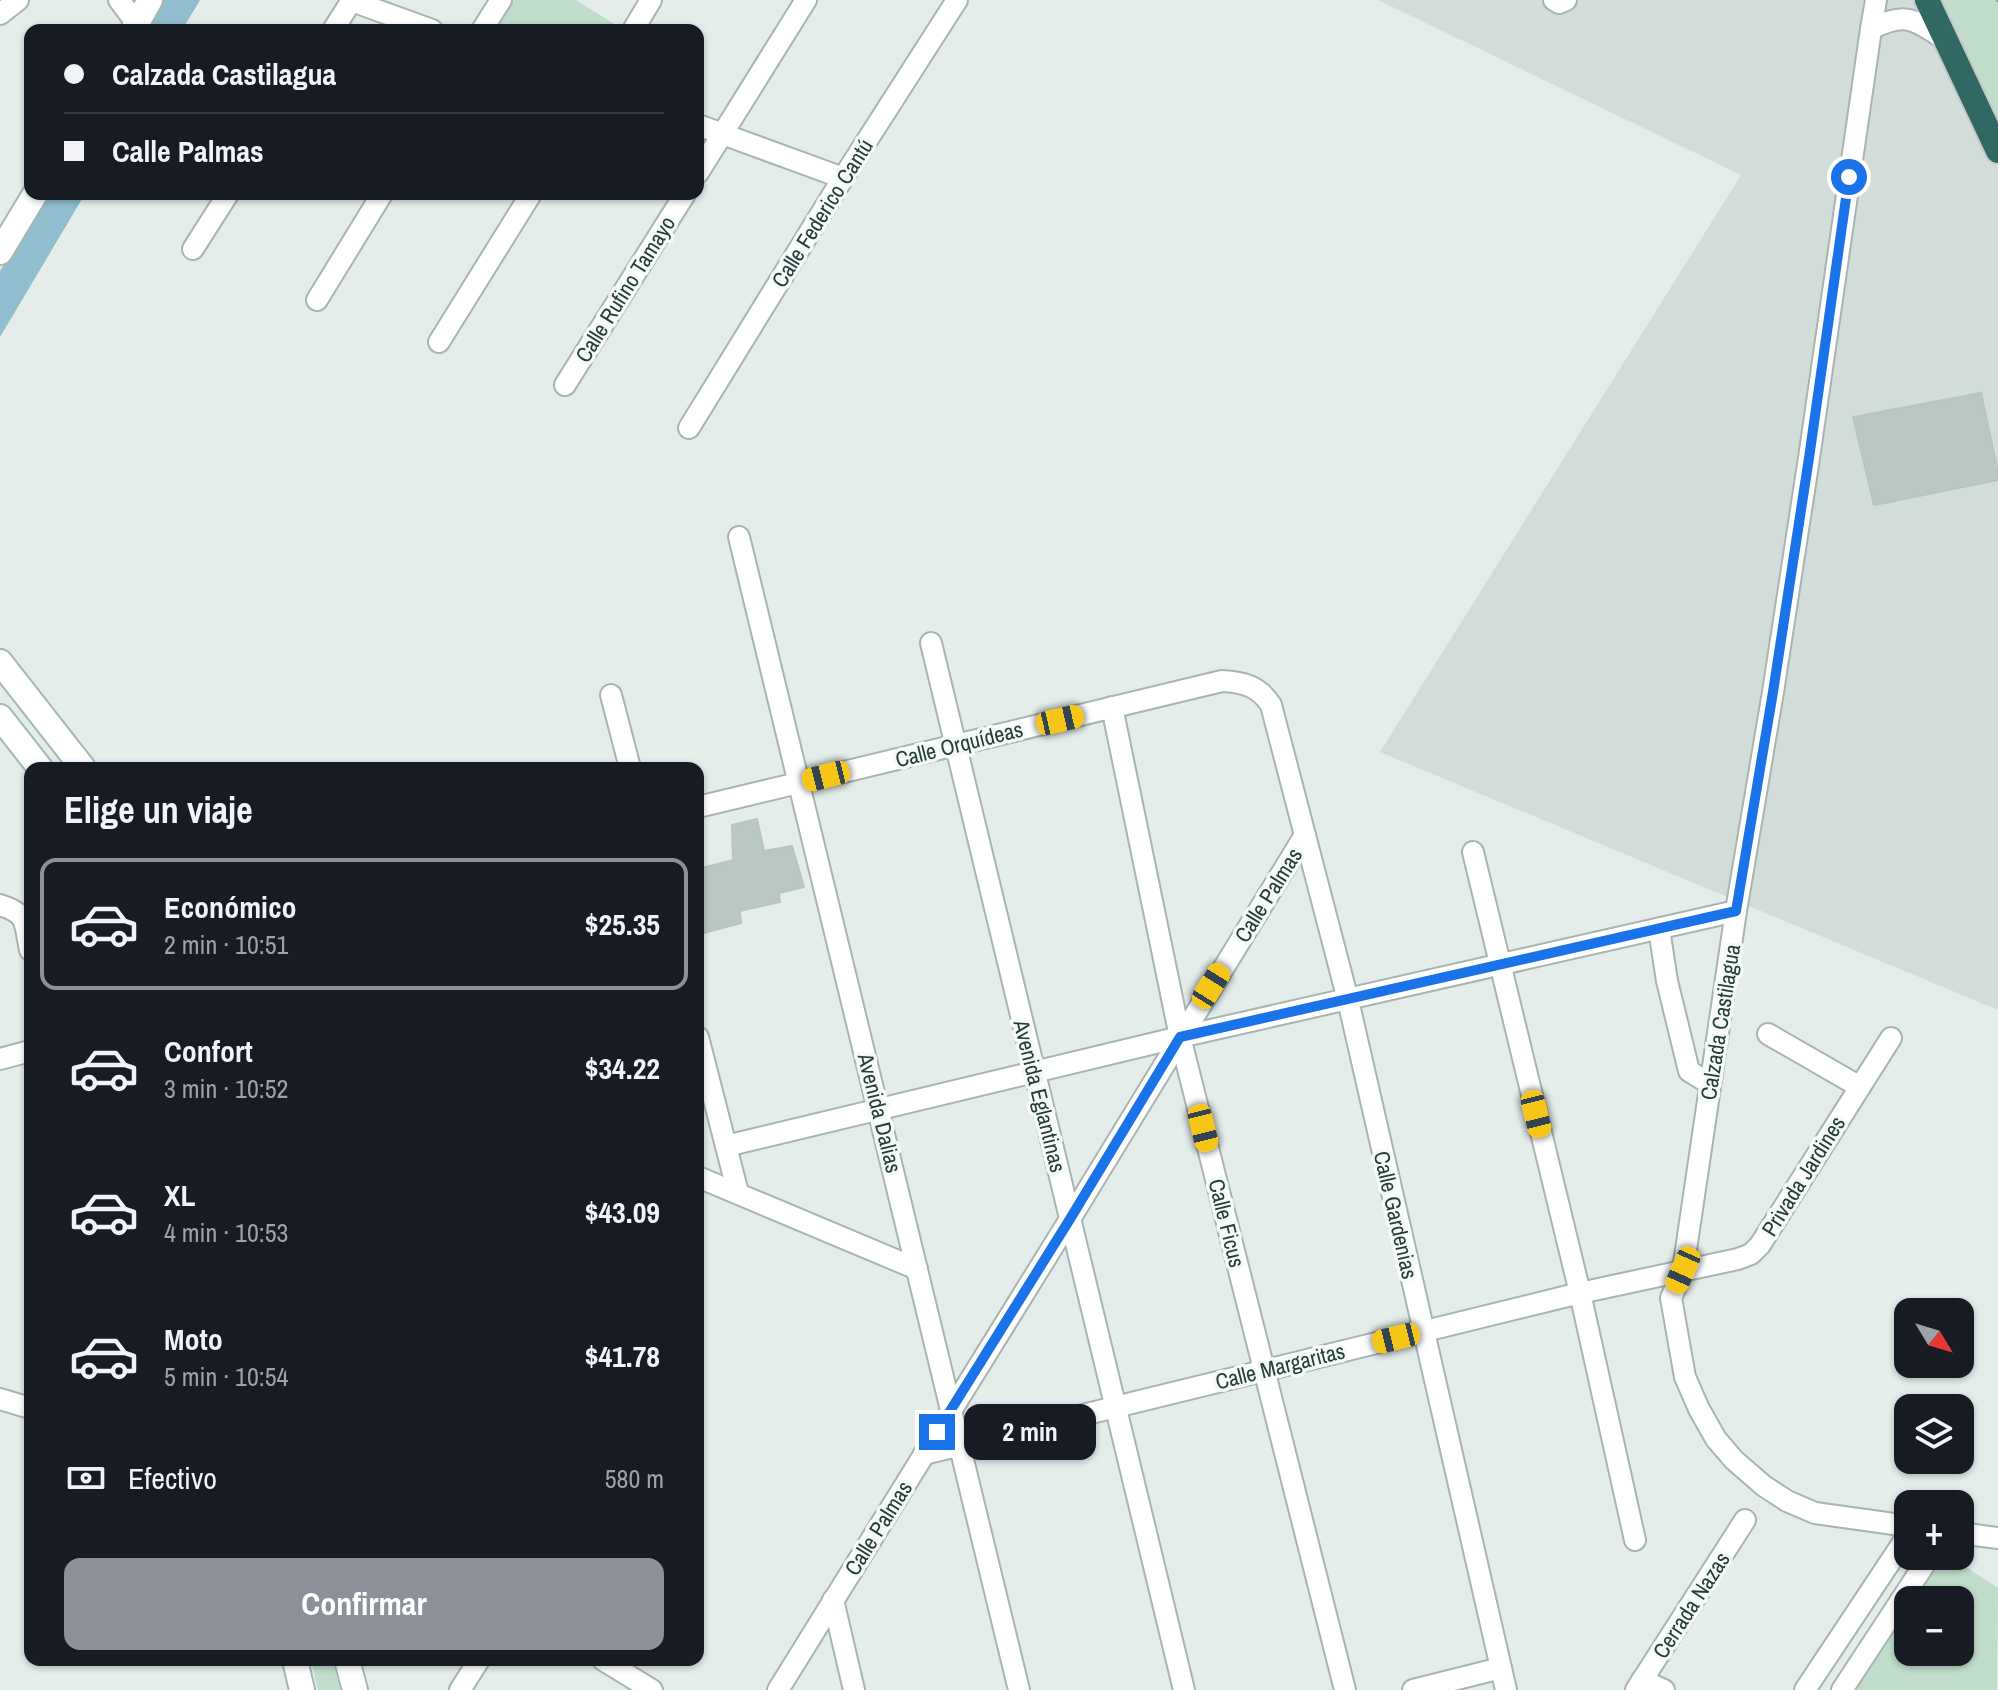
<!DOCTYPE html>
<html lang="es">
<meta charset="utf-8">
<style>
:root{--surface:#171b24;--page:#242831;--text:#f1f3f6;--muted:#9ea1a6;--line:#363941;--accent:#8c9099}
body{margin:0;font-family:"Archivo Narrow",sans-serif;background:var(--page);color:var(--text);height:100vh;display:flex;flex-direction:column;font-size:30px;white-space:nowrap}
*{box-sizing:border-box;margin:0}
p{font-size:26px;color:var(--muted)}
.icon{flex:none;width:44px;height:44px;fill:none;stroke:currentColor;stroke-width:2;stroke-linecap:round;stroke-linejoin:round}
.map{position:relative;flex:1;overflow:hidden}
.side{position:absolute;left:24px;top:762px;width:680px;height:904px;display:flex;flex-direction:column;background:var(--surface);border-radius:16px;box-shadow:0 2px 6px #0004}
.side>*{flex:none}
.hud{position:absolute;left:24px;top:24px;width:680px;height:176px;border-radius:16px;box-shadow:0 2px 6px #0004;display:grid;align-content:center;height:176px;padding:0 40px;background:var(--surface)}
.needle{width:52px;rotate:128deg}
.controls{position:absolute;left:1894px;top:1298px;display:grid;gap:16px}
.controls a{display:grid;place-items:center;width:80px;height:80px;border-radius:16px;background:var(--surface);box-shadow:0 2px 6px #0004;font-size:40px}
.end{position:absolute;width:36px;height:36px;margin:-18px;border:10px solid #1a73e8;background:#fff;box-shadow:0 0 0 4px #fff}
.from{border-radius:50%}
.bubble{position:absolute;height:56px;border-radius:16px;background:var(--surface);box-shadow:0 2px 6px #0004;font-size:26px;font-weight:700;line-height:56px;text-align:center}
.car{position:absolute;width:24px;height:48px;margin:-24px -12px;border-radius:10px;box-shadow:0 0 6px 2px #0007;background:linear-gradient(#f5c518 24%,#345 0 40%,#f5c518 0 76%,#345 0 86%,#f5c518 0)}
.hud b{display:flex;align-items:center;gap:28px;height:76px;font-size:30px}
.hud b+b{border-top:2px solid var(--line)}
.hud i{width:20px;height:20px;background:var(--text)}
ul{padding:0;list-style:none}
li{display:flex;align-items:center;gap:24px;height:132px;margin:0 16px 12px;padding:0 24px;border:4px solid transparent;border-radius:16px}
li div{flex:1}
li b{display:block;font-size:30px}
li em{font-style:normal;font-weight:700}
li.on{border-color:var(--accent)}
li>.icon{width:72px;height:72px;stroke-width:1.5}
h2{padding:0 40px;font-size:36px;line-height:96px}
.pay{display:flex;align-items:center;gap:20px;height:88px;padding:0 40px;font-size:30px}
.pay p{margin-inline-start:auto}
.cta{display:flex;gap:16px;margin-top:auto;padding:16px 40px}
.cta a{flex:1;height:92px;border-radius:16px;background:var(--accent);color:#fff;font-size:32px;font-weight:700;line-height:92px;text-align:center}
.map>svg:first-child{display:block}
.built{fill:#d2ddd9}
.green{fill:#bfddca;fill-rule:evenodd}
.water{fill:#90bece}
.building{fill:#bac8c3;stroke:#b7c6c1;stroke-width:2}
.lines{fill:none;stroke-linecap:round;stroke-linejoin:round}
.street-casing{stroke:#a7b5b2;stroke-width:24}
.secondary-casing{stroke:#a3b8b3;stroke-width:28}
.highway-casing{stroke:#c2c9c8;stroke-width:28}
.path{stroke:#86afa6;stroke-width:4;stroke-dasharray:4 6;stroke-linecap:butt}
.street{stroke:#fff;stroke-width:20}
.secondary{stroke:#fff;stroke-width:24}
.highway{stroke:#326863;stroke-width:24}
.route{stroke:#1a73e8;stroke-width:10}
.labels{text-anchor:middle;stroke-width:7;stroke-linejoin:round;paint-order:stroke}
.street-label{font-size:22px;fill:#243e3a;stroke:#f5f9f8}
</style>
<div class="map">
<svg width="1998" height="1690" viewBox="0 0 1998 1690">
<rect width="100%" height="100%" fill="#e4edea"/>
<path class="built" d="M1378,0H1998V1010L1380,752L1741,175Z"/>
<g class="green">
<path d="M505,0H576L624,30H487Z"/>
<path d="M1929,0H1998V146Z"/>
<path d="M1945,1556H1949L1998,1588L1997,1690H1848L1919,1581ZM1908,1600H1960V1652H1908Z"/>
<path d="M311,1660H333L340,1690H318Z"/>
</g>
<g class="water">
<path d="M160,0H200L182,30H143Z"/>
<path d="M46,194H85L0,337V271Z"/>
</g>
<g class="building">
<path d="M1981,393L1998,472V480L1874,505L1853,417Z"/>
<path d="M757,819L764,851L792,846L804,887L779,893L780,902L740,911L741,923L704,933L702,921L698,922V869L733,860L732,825Z"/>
</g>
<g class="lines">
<g class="street-casing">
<g id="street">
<path d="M119,0L137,24"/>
<path d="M1554,0L1559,3L1566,0"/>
<path d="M1876,0L1871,29L1809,458L1773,692L1736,911L1683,1270L1671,1298L1685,1377L1699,1409L1716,1439L1734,1460L1764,1486L1787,1501L1815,1513L1908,1526"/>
<path d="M352,1L432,30"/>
<path d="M0,14L18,0"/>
<path d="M1871,29C1907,11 1914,20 1946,40"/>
<path d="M333,30L352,0"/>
<path d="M482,30L501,0"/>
<path d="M633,30L651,0"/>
<path d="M698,125L843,178"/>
<path d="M698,173L806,0"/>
<path d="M193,249L228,194"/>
<path d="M317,300L382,194"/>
<path d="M439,342L531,194"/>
<path d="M565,385L685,194"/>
<path d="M689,428L843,178L957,0"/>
<path d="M739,537L1019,1690"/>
<path d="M931,643L1184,1690"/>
<path d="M611,695L630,768"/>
<path d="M1112,707L1180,1037L1345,1690"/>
<path d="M698,807L1222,681C1243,682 1259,686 1271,705L1348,1000L1506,1690"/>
<path d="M1473,852L1580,1293L1635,1540"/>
<path d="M0,905C29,914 24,923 30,950"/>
<path d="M1659,929L1667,981L1689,1071L1710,1084"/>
<path d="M1768,1034L1860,1087"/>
<path d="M698,1037L738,1193"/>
<path d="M0,1059L30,1051"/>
<path d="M726,1146L1180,1037L1736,911"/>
<path d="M698,1177L917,1269"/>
<path d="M0,1399L30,1408"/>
<path d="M924,1454L1580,1293L1738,1259L1751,1254L1760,1245L1891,1038"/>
<path d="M1960,1533L1998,1538"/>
<path d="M833,1600L854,1690"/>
<path d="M603,1660L652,1690"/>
<path d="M1642,1680L1664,1690"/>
<path d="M460,1690L479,1660"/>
<path d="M778,1690L1070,1219L1305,835"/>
<path d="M1413,1690L1501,1668"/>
<path d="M1636,1690L1745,1520"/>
<path d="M1805,1690L1908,1535"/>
<path d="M1842,1690L1930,1556"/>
</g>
</g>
<g class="secondary-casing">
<g id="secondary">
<path d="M133,30L150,0"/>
<path d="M0,252L35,194"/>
<path d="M0,662L83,768"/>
<path d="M0,717L40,768"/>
<path d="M295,1660L302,1690"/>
<path d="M347,1660L355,1690"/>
</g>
</g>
<g class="highway-casing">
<path id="highway" d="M1927,0L1998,151"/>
</g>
<path class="path" d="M1998,0V2"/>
<use href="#street" class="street"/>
<use href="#secondary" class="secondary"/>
<use href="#highway" class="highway"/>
</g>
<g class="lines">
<path class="route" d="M937,1432L1070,1219L1180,1037L1736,911L1773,692L1809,458L1849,177"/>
</g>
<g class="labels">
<g class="street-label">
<text transform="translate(822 213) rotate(-58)" y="8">Calle Federico Cantú</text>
<text transform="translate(625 289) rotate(-58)" y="8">Calle Rufino Tamayo</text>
<text transform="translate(959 744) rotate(-14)" y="8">Calle Orquídeas</text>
<text transform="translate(1268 895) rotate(-58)" y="8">Calle Palmas</text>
<text transform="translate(1720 1022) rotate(-81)" y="8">Calzada Castilagua</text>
<text transform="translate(1040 1096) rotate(76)" y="8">Avenida Eglantinas</text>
<text transform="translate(880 1113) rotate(76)" y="8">Avenida Dalias</text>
<text transform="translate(1803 1176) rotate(-58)" y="8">Privada Jardines</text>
<text transform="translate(1396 1215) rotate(77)" y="8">Calle Gardenias</text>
<text transform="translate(1227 1223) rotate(76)" y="8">Calle Ficus</text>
<text transform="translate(1280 1366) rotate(-14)" y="8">Calle Margaritas</text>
<text transform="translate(878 1528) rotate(-58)" y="8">Calle Palmas</text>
<text transform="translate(1691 1605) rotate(-57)" y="8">Cerrada Nazas</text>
</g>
</g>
</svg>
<div class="controls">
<a><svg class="needle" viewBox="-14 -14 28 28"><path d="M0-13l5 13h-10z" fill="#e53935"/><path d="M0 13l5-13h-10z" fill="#9ea1a6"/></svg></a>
<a><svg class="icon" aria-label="layers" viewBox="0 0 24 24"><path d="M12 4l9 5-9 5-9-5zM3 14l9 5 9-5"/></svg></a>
<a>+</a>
<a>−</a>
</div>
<i class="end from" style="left:1849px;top:177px"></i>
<i class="end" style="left:937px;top:1432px"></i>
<div class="bubble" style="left:964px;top:1404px;width:132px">2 min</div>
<i class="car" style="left:1060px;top:720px;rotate:77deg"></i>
<i class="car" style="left:826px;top:776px;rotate:256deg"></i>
<i class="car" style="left:1211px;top:986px;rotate:32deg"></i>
<i class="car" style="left:1536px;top:1114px;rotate:166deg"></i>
<i class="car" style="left:1203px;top:1128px;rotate:166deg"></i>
<i class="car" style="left:1683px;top:1270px;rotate:204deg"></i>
<i class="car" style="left:1396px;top:1338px;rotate:256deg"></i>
<div class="hud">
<b><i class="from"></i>Calzada Castilagua</b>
<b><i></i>Calle Palmas</b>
</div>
<section class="side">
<h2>Elige un viaje</h2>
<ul>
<li class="on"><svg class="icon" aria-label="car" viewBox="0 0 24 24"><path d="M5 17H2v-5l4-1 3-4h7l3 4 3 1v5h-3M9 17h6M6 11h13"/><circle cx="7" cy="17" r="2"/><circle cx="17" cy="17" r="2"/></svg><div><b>Económico</b><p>2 min · 10:51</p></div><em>$25.35</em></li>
<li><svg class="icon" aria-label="car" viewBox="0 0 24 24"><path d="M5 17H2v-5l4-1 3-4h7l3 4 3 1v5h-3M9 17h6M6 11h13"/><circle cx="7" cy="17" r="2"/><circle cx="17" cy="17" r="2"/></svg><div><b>Confort</b><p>3 min · 10:52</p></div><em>$34.22</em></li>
<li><svg class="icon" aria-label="car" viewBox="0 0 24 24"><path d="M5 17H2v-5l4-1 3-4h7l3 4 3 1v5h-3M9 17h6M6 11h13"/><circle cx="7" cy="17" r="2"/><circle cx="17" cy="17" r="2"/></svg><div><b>XL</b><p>4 min · 10:53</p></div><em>$43.09</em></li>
<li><svg class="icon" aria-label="car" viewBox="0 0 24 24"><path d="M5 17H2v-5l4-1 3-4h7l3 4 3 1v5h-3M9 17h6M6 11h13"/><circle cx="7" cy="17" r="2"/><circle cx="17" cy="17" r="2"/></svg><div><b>Moto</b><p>5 min · 10:54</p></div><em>$41.78</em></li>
</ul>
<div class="pay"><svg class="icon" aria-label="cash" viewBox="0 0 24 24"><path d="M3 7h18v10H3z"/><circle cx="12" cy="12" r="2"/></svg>Efectivo<p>580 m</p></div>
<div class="cta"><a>Confirmar</a></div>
</section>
</div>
